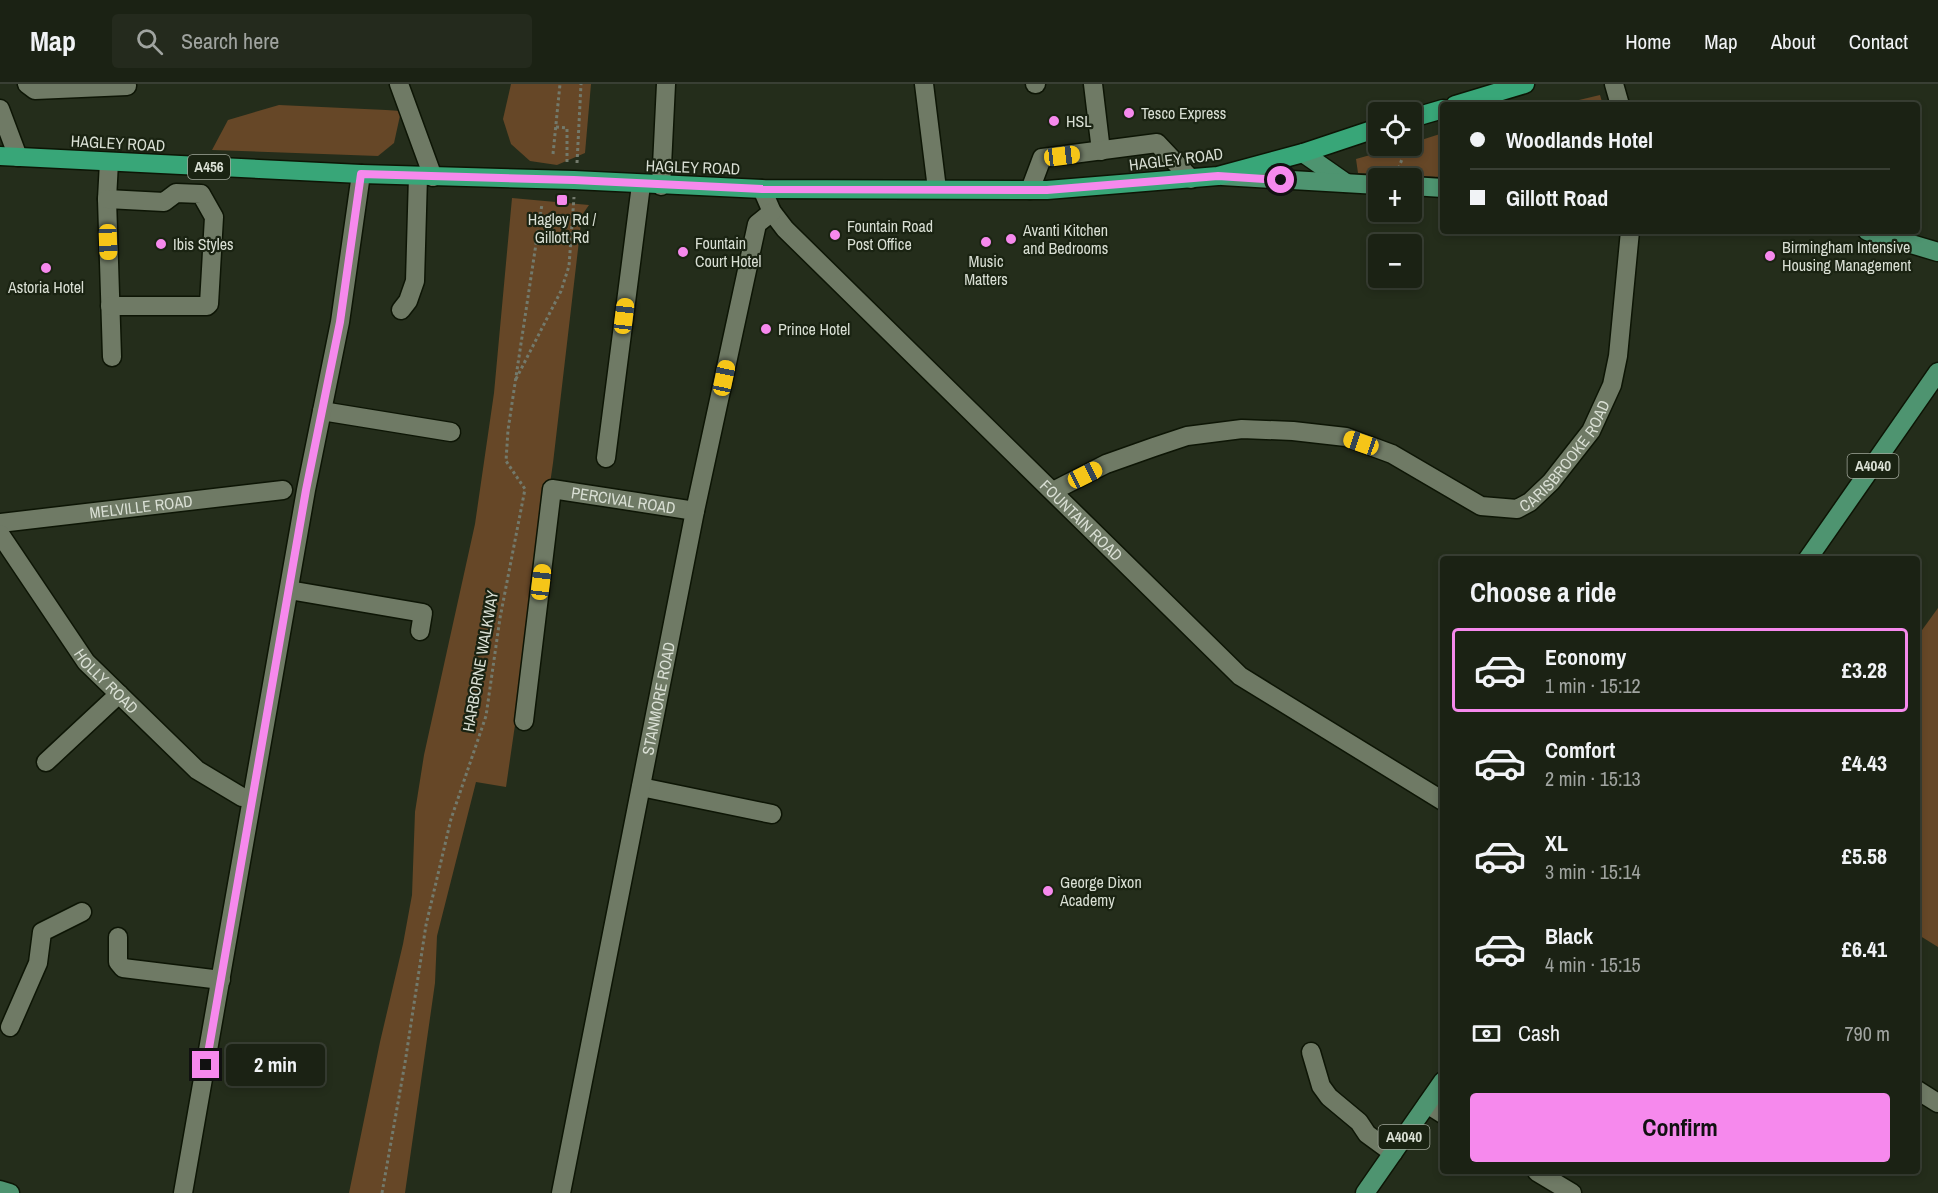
<!DOCTYPE html>
<meta charset="utf-8">
<style>
:root{--surface:#1b2214;--page:#242a1d;--text:#f1f3f6;--muted:#a0a4a0;--line:#393f34;--accent:#f689ed}
body{margin:0;font-family:"Archivo Narrow",sans-serif;background:var(--page);color:var(--text);height:100vh;display:flex;flex-direction:column;font-size:22px;white-space:nowrap}
*{box-sizing:border-box;margin:0}
p{font-size:20px;color:var(--muted)}
.icon{flex:none;width:33px;height:33px;fill:none;stroke:currentColor;stroke-width:2;stroke-linecap:round;stroke-linejoin:round}
.map{position:relative;flex:1;overflow:hidden}
.panel{position:absolute;left:1440px;top:472px;width:480px;height:618px;display:flex;flex-direction:column;background:var(--surface);border-radius:6px;box-shadow:0 3px 9px #0003,0 0 0 2px var(--line)}
.panel>*{flex:none}
.top-card{position:absolute;left:1440px;top:18px;width:480px;height:132px;border-radius:6px;box-shadow:0 3px 9px #0003,0 0 0 2px var(--line);display:grid;align-content:center;height:132px;padding:0 30px;background:var(--surface)}
.buttons{position:absolute;left:1368px;top:18px;display:grid;gap:12px}
.buttons a{display:grid;place-items:center;width:54px;height:54px;border-radius:6px;background:var(--surface);box-shadow:0 3px 9px #0003,0 0 0 2px var(--line);font-size:30px}
.end{position:absolute;width:27px;height:27px;margin:-14px;border:8px solid #f689ed;background:#111;box-shadow:0 0 0 3px #111}
.from{border-radius:50%}
.bubble{position:absolute;height:42px;border-radius:6px;background:var(--surface);box-shadow:0 3px 9px #0003,0 0 0 2px var(--line);font-size:20px;font-weight:700;line-height:42px;text-align:center}
.car{position:absolute;width:18px;height:36px;margin:-18px -9px;border-radius:8px;box-shadow:0 0 4px 2px #0007;background:linear-gradient(#f5c518 24%,#345 0 40%,#f5c518 0 76%,#345 0 86%,#f5c518 0)}
.top-card b{display:flex;align-items:center;gap:21px;height:57px;font-size:22px}
.top-card b+b{border-top:2px solid var(--line)}
.top-card i{width:15px;height:15px;background:var(--text)}
ul{padding:0;list-style:none}
li{display:flex;align-items:center;gap:18px;height:84px;margin:0 12px 9px;padding:0 18px;border:3px solid transparent;border-radius:6px}
li div{flex:1}
li b{display:block;font-size:22px}
li em{font-style:normal;font-weight:700}
li.on{border-color:var(--accent)}
li>.icon{width:54px;height:54px;stroke-width:1.5}
h2{padding:0 30px;font-size:27px;line-height:72px}
.pay{display:flex;align-items:center;gap:15px;height:66px;padding:0 30px;font-size:22px}
.pay p{margin-inline-start:auto}
.button{display:flex;gap:12px;margin-top:auto;padding:12px 30px}
.button a{flex:1;height:69px;border-radius:6px;background:var(--accent);color:#111;font-size:24px;font-weight:700;line-height:69px;text-align:center}
header{display:flex;align-items:center;gap:36px;box-sizing:border-box;height:84px;padding:0 30px;background:var(--surface);border-bottom:2px solid var(--line)}
header strong{font-size:28px}
nav{display:flex;gap:33px;margin-inline-start:auto;font-size:21px}
.search{width:420px;height:54px;background:var(--page);display:flex;align-items:center;gap:15px;box-sizing:border-box;padding:0 21px;border-radius:6px;color:var(--muted);font-size:22px}
.map>svg:first-child{display:block}
.green{fill:#664727}
.lines{fill:none;stroke-linecap:round;stroke-linejoin:round}
.minor-casing{stroke:#0d1505;stroke-width:21}
.major-casing{stroke:#0d1505;stroke-width:21}
.highway-casing{stroke:#0d1505;stroke-width:21}
.path{stroke:#737a6c;stroke-width:3;stroke-dasharray:3 3;stroke-linecap:butt}
.minor{stroke:#6f7a65;stroke-width:18}
.major{stroke:#4e9470;stroke-width:18}
.highway{stroke:#38a678;stroke-width:18}
.route{stroke:#f689ed;stroke-width:8}
.poi-dot{fill:#f689ed;stroke:#1a2312;stroke-width:2}
.labels{text-anchor:middle;stroke-width:4.5;stroke-linejoin:round;paint-order:stroke}
.shield{fill:#1a2312;stroke:#a0a79a;stroke-width:1.5}
.shield-label{font-size:15px;font-weight:bold;fill:#d9dfd4}
.poi-label{font-size:16px;fill:#d9dfd4;stroke:#1a2312;text-anchor:start}
.street-label{font-size:16px;fill:#d9dfd4;stroke:#1a2312}
</style>
<header>
<strong>Map</strong>
<div class="search"><svg class="icon" aria-label="search" viewBox="0 0 24 24"><circle cx="10" cy="10" r="6"/><path d="M15 15l6 6"/></svg>Search here</div>
<nav><a>Home</a><a>Map</a><a>About</a><a>Contact</a></nav>
</header>
<div class="map">
<svg width="1938" height="1109" viewBox="0 0 1938 1109">
<rect width="100%" height="100%" fill="#242d1b"/>
<g class="green">
<path d="M511,0H591L585,69L557,81L530,77L511,60L503,35Z"/>
<path d="M1600,11L1603,21H1558Z"/>
<path d="M279,21L386,26L401,27L394,59L378,72L212,66L228,36Z"/>
<path d="M1443,49V93L1358,89L1356,75L1402,62H1412V59Z"/>
<path d="M512,114L589,121L582,131L553,379L506,703L476,698L437,852L435,899L405,1109H349L380,958L403,860L412,811L415,728L424,671L475,440L494,309Z"/>
<path d="M1938,524V863L1917,850V553Z"/>
</g>
<g class="lines">
<g class="minor-casing">
<g id="minor">
<path d="M27,0L35,6L127,2"/>
<path d="M399,0L433,93"/>
<path d="M924,0L937,105"/>
<path d="M1035,0H1036"/>
<path d="M1093,0L1101,67"/>
<path d="M1614,0L1620,21"/>
<path d="M0,25L18,73"/>
<path d="M109,78L107,115L112,273"/>
<path d="M661,102L666,0"/>
<path id="s1" d="M762,105L772,128L785,145L1240,592L1443,717"/>
<path d="M1030,106L1042,74L1157,59L1191,95"/>
<path d="M107,115L164,118L176,109L201,110L214,133L209,220L207,222H110"/>
<path d="M401,226L408,217L415,197L418,92"/>
<path d="M322,327L451,348"/>
<path d="M606,374L641,101"/>
<path id="s2" d="M1053,407L1106,380L1154,363L1187,352L1242,345L1293,347L1346,353L1392,370L1481,422L1517,425L1530,418L1551,398L1591,347L1612,301L1618,272L1630,147"/>
<path id="s3" d="M0,439L283,406"/>
<path id="s4" d="M0,450L86,578L197,686L242,713"/>
<path d="M289,506L423,529L420,547"/>
<path id="s5" d="M524,637L552,405L695,427"/>
<path d="M46,678L119,610"/>
<path d="M641,703L772,730"/>
<path d="M118,853V878L123,884L221,896"/>
<path d="M10,943L38,879L42,848L82,828"/>
<path d="M1311,968L1321,1002L1329,1013L1359,1038L1367,1050L1393,1069"/>
<path d="M1917,1006L1938,1019"/>
<path d="M1427,1020L1443,1030"/>
<path d="M1537,1088L1572,1109"/>
<path d="M183,1109L306,406L340,238L361,90"/>
<path id="s6" d="M561,1109L695,427L757,140L772,128"/>
</g>
</g>
<g class="major-casing">
<g id="major">
<path d="M1303,69L1346,99"/>
<path d="M1222,92L1378,101"/>
<path d="M1412,102L1443,104"/>
<path d="M1867,147L1938,168"/>
<path d="M1807,476L1938,288"/>
<path d="M0,1106L10,1109"/>
<path d="M1365,1109L1443,997"/>
</g>
</g>
<g class="highway-casing">
<g id="highway">
<path d="M1455,21L1525,0"/>
<path d="M1412,34L1443,25"/>
<path d="M0,72L361,90L574,96L762,105L1047,106L1218,92L1303,69L1378,44"/>
</g>
</g>
<g class="path">
<path d="M556,43L567,44V78"/>
<path d="M553,70L560,0"/>
<path d="M577,79L581,0"/>
<path d="M1402,90L1399,83L1407,62"/>
<path d="M516,295L561,207L569,182L574,113"/>
<path d="M382,1109L405,979L426,841L451,735L486,632L500,534L525,405L506,377L508,346L542,120"/>
</g>
<use href="#minor" class="minor"/>
<use href="#major" class="major"/>
<use href="#highway" class="highway"/>
</g>
<g class="lines">
<path class="route" d="M206,981L306,406L340,238L361,90L574,96L762,105L1047,106L1218,92L1281,96"/>
</g>
<g class="poi-dot">
<circle cx="1129" cy="29" r="6"/>
<circle cx="1054" cy="37" r="6"/>
<rect x="556" y="110" width="12" height="12" rx="3"/>
<circle cx="835" cy="151" r="6"/>
<circle cx="1011" cy="155" r="6"/>
<circle cx="986" cy="158" r="6"/>
<circle cx="161" cy="160" r="6"/>
<circle cx="683" cy="168" r="6"/>
<circle cx="1770" cy="172" r="6"/>
<circle cx="46" cy="184" r="6"/>
<circle cx="766" cy="245" r="6"/>
<circle cx="1048" cy="807" r="6"/>
</g>
<g class="labels">
<g class="shield">
<rect x="188" y="71" width="42" height="24" rx="4.5"/>
<rect x="1847.5" y="370" width="51" height="24" rx="4.5"/>
<rect x="1378.5" y="1041" width="51" height="24" rx="4.5"/>
</g>
<g class="shield-label">
<text x="209" y="88">A456</text>
<text x="1873" y="387">A4040</text>
<text x="1404" y="1058">A4040</text>
</g>
<g class="poi-label">
<text x="1141" y="35">Tesco Express</text>
<text x="1066" y="43">HSL</text>
<text x="562" y="141" text-anchor="middle">Hagley Rd /<tspan x="562" dy="18">Gillott Rd</tspan></text>
<text x="847" y="148">Fountain Road<tspan x="847" dy="18">Post Office</tspan></text>
<text x="1023" y="152">Avanti Kitchen<tspan x="1023" dy="18">and Bedrooms</tspan></text>
<text x="695" y="165">Fountain<tspan x="695" dy="18">Court Hotel</tspan></text>
<text x="173" y="166">Ibis Styles</text>
<text x="1782" y="169">Birmingham Intensive<tspan x="1782" dy="18">Housing Management</tspan></text>
<text x="986" y="183" text-anchor="middle">Music<tspan x="986" dy="18">Matters</tspan></text>
<text x="46" y="209" text-anchor="middle">Astoria Hotel</text>
<text x="778" y="251">Prince Hotel</text>
<text x="1060" y="804">George Dixon<tspan x="1060" dy="18">Academy</tspan></text>
</g>
<g class="street-label">
<text transform="translate(118 59) rotate(3)" y="6">HAGLEY ROAD</text>
<text transform="translate(1176 75) rotate(-7)" y="6">HAGLEY ROAD</text>
<text transform="translate(693 83) rotate(2)" y="6">HAGLEY ROAD</text>
<text dy="6" stroke="none"><textPath href="#s2" startOffset="566">CARISBROOKE ROAD</textPath></text>
<text dy="6" stroke="none"><textPath href="#s5" startOffset="306">PERCIVAL ROAD</textPath></text>
<text dy="6" stroke="none"><textPath href="#s3" startOffset="142">MELVILLE ROAD</textPath></text>
<text dy="6" stroke="none"><textPath href="#s1" startOffset="462">FOUNTAIN ROAD</textPath></text>
<text transform="translate(480 577) rotate(-80)" y="6">HARBORNE WALKWAY</text>
<text dy="6" stroke="none"><textPath href="#s4" startOffset="182">HOLLY ROAD</textPath></text>
<text dy="6" stroke="none"><textPath href="#s6" startOffset="504">STANMORE ROAD</textPath></text>
</g>
</g>
</svg>
<div class="buttons">
<a><svg class="icon" aria-label="locate" viewBox="0 0 24 24"><circle cx="12" cy="12" r="6"/><path d="M12 2v4M12 18v4M2 12h4M18 12h4"/></svg></a>
<a>+</a>
<a>−</a>
</div>
<i class="end from" style="left:1281px;top:96px"></i>
<i class="end" style="left:206px;top:981px"></i>
<div class="bubble" style="left:226px;top:960px;width:99px">2 min</div>
<i class="car" style="left:1062px;top:72px;rotate:83deg"></i>
<i class="car" style="left:108px;top:158px;rotate:178deg"></i>
<i class="car" style="left:624px;top:232px;rotate:7deg"></i>
<i class="car" style="left:724px;top:294px;rotate:12deg"></i>
<i class="car" style="left:1361px;top:359px;rotate:289deg"></i>
<i class="car" style="left:1085px;top:391px;rotate:63deg"></i>
<i class="car" style="left:541px;top:498px;rotate:7deg"></i>
<div class="top-card">
<b><i class="from"></i>Woodlands Hotel</b>
<b><i></i>Gillott Road</b>
</div>
<section class="panel">
<h2>Choose a ride</h2>
<ul>
<li class="on"><svg class="icon" aria-label="car" viewBox="0 0 24 24"><path d="M5 17H2v-5l4-1 3-4h7l3 4 3 1v5h-3M9 17h6M6 11h13"/><circle cx="7" cy="17" r="2"/><circle cx="17" cy="17" r="2"/></svg><div><b>Economy</b><p>1 min · 15:12</p></div><em>£3.28</em></li>
<li><svg class="icon" aria-label="car" viewBox="0 0 24 24"><path d="M5 17H2v-5l4-1 3-4h7l3 4 3 1v5h-3M9 17h6M6 11h13"/><circle cx="7" cy="17" r="2"/><circle cx="17" cy="17" r="2"/></svg><div><b>Comfort</b><p>2 min · 15:13</p></div><em>£4.43</em></li>
<li><svg class="icon" aria-label="car" viewBox="0 0 24 24"><path d="M5 17H2v-5l4-1 3-4h7l3 4 3 1v5h-3M9 17h6M6 11h13"/><circle cx="7" cy="17" r="2"/><circle cx="17" cy="17" r="2"/></svg><div><b>XL</b><p>3 min · 15:14</p></div><em>£5.58</em></li>
<li><svg class="icon" aria-label="car" viewBox="0 0 24 24"><path d="M5 17H2v-5l4-1 3-4h7l3 4 3 1v5h-3M9 17h6M6 11h13"/><circle cx="7" cy="17" r="2"/><circle cx="17" cy="17" r="2"/></svg><div><b>Black</b><p>4 min · 15:15</p></div><em>£6.41</em></li>
</ul>
<div class="pay"><svg class="icon" aria-label="cash" viewBox="0 0 24 24"><path d="M3 7h18v10H3z"/><circle cx="12" cy="12" r="2"/></svg>Cash<p>790 m</p></div>
<div class="button"><a>Confirm</a></div>
</section>
</div>
